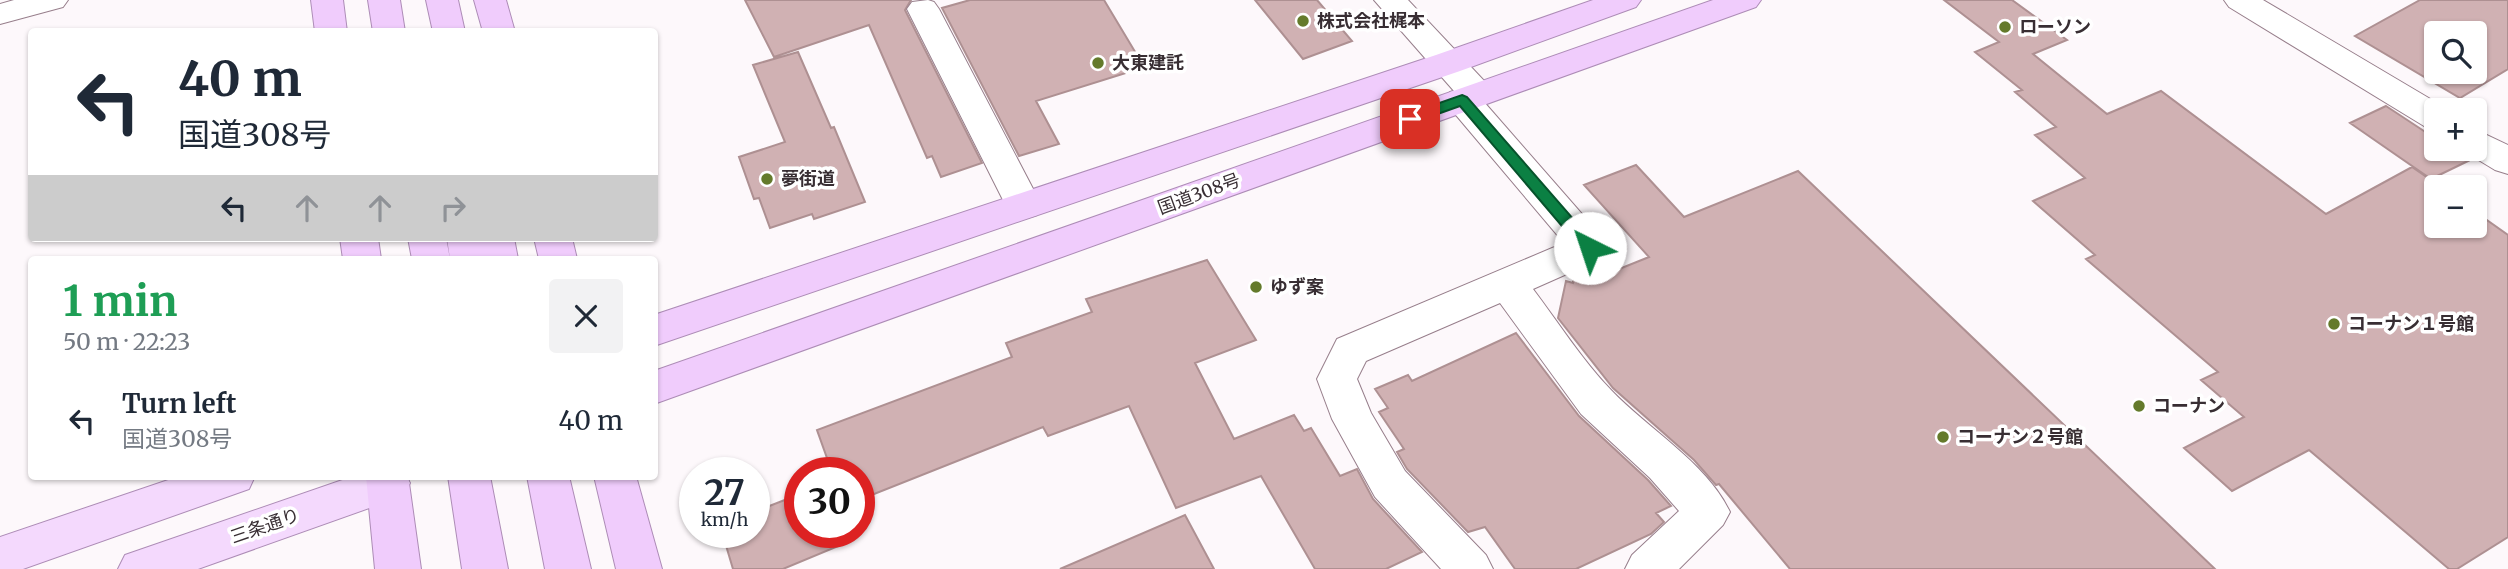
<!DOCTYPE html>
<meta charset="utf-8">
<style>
body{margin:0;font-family:Merriweather,"Noto Sans JP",serif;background:#f2f2f3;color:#1f2937;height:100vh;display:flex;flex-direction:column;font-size:26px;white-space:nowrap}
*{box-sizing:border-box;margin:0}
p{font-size:23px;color:#747a83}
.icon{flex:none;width:38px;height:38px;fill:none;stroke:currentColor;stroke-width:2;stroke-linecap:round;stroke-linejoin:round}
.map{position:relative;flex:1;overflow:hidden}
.panel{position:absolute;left:28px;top:256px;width:630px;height:224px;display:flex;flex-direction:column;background:#fff;border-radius:7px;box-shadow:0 2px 5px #0004}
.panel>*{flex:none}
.top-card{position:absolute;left:28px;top:28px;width:630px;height:214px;border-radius:7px;box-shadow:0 2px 5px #0004;background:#fff;color:#1f2937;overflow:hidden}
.tools{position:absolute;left:2424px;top:21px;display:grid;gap:14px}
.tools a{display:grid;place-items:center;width:63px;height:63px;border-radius:7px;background:#fff;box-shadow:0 2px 5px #0004;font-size:35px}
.speed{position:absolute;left:679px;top:457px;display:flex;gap:14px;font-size:35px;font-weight:700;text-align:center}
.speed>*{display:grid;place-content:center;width:91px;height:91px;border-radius:50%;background:#fff;box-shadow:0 2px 5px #0004;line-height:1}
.speed small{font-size:18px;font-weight:400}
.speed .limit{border:10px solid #d22;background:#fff;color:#111}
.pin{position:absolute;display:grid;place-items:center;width:60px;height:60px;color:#fff;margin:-30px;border-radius:14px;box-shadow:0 4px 10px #0006}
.me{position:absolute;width:77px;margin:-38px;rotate:319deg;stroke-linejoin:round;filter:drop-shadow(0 0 5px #0008)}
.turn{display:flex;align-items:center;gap:24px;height:147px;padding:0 35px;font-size:32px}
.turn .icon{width:91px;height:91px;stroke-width:2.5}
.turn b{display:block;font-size:49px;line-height:60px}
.lanes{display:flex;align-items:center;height:66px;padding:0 35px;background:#0003;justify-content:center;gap:35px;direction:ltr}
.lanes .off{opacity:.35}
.round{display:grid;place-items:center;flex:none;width:74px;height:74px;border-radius:7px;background:#f2f2f3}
.overview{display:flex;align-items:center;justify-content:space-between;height:119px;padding:0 35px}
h1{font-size:42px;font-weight:700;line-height:52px;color:#1e9e55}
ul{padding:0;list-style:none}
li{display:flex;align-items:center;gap:21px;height:91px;padding:0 35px}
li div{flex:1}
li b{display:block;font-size:26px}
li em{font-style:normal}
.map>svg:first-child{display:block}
.building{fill:#d0b1b3;stroke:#ae9092;stroke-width:2;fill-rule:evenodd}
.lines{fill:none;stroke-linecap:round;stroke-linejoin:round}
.minor-casing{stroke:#977e8b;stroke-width:2}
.tertiary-casing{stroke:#977e8b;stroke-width:2}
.primary-casing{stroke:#ad8cb6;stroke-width:2}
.trunk-casing{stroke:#ad8cb6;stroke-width:2}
.minor{fill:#fff;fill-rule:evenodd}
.tertiary{fill:#fff;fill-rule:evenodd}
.primary{fill:#f4d9fd;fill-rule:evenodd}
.trunk{fill:#f0ccfc;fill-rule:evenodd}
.route{fill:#0b8043;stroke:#07532c;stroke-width:2}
.poi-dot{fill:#647a2b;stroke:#fff;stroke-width:2.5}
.labels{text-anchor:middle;stroke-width:7;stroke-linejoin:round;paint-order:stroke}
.poi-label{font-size:18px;font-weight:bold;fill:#382e33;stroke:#fff;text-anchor:start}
.street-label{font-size:18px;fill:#382e33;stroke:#fff}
</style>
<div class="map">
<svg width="2508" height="569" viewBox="0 0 2508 569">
<rect width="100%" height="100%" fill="#fdf8fb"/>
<path class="building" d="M 745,0 L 911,0 L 905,10 L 982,163 L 941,177 L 932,156 L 927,158 L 869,25 L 774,57 Z
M 970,0 L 1104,0 L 1143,65 L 1129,68 L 1129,72 L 1036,101 L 1059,144 L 1019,156 L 942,8 Z
M 1255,0 L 1317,0 L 1352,41 L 1303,59 Z
M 1944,0 L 2012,0 L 2067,40 L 2033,54 L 2107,114 L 2161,91 L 2326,214 L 2412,167 L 2441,187 L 2436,187 L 2436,226 L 2474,226 L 2474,211 L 2508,235 L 2508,537 L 2457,569 L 2449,569 L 2309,450 L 2232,491 L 2184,448 L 2244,417 L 2201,380 L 2218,372 L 2086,259 L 2095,255 L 2033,201 L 2085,178 L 2035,135 L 2056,127 L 2015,92 L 2022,90 L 1975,52 L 1999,42 Z
M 2420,0 L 2508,0 L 2508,69 L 2460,98 L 2355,36 ZM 2436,33 L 2474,33 L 2474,72 L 2436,72 Z
M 798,52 L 831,128 L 834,127 L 865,202 L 814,219 L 812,214 L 770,228 L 759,198 L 754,199 L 739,157 L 785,142 L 753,65 Z
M 2386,106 L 2436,139 L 2436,149 L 2450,149 L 2468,161 L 2431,179 L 2350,123 Z
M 1636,165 L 1684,217 L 1798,171 L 2215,569 L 1790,569 L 1719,484 L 1716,485 L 1694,460 L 1613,388 L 1558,318 L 1566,281 L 1573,283 L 1574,277 L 1592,280 L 1649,257 L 1584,185 Z
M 1207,260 L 1256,340 L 1195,363 L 1234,439 L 1294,415 L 1304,431 L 1311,428 L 1340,476 L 1357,469 L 1373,499 L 1422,552 L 1386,569 L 1315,569 L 1261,476 L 1176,508 L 1129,406 L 1048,436 L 1043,427 L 859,500 L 859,472 L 832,472 L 817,430 L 1012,357 L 1006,343 L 1092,312 L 1086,299 Z
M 1516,333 L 1579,416 L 1648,480 L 1671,506 L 1656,513 L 1664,522 L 1651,534 L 1576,569 L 1515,569 L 1485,527 L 1468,532 L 1407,469 L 1397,452 L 1404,449 L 1379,412 L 1388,408 L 1375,389 L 1408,375 L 1412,381 Z
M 800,494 L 800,532 L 844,532 L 848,542 L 783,569 L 733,569 L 722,532 L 754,532 L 754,512 Z
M 1185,515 L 1214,569 L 1060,569 Z"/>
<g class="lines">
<defs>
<path id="minor" d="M 14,0 L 68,0 L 63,7 L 0,24 L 0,4 Z
M 928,0 L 934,2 L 939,9 L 1042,206 L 1037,215 L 1024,219 L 1011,215 L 1006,206 L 907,9 L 912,2 Z
M 1374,0 L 1408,0 L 1488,85 L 1493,93 L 1488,101 L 1484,102 L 1603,238 L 1609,248 L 1603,258 L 1533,289 C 1558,322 1582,360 1611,390 C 1648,429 1707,463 1730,512 L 1723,525 L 1679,569 L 1625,569 L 1632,555 L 1679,511 L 1650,478 L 1581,414 L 1500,303 L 1366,361 L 1357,379 L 1371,413 L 1405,471 L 1486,555 L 1493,569 L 1441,569 L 1375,497 L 1332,419 L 1317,379 L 1337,339 L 1564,243 L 1450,108 L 1445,100 L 1450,92 L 1454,91 Z"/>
<path id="tertiary" d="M 2224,0 L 2263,0 L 2449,110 L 2436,110 L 2436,130 L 2424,126 L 2229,7 Z
M 2474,129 L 2508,145 L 2508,174 L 2495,170 L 2462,150 L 2474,149 Z"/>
<path id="primary" d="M 180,476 L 255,476 L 249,489 L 23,569 L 0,569 L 0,537 Z
M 354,476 L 406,476 L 410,483 L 403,496 L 198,569 L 118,569 L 125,555 Z"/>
<path id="trunk" d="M 311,0 L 343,0 L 347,32 L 315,32 Z
M 368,0 L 400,0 L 405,32 L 373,32 Z
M 426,0 L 458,0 L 465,32 L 433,32 Z
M 474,0 L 506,0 L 515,32 L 483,32 Z
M 1593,0 L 1641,0 L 1636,7 L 1460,71 L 654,346 L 654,315 L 1436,55 Z
M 1713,0 L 1761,0 L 1756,7 L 654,404 L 654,371 Z
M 340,238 L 378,238 L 381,259 L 343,259 Z
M 408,238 L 446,238 L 450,259 L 412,259 Z
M 447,238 L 514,238 L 518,259 L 450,259 Z
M 534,238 L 572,238 L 577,259 L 539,259 Z
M 366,476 L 408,476 L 421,569 L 375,569 Z
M 448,476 L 490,476 L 508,569 L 462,569 Z
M 527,476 L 569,476 L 591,569 L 545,569 Z
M 594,476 L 636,476 L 662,569 L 616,569 Z"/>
</defs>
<use href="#minor" class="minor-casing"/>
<use href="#tertiary" class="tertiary-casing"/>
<use href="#primary" class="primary-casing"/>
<use href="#trunk" class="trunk-casing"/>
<use href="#minor" class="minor"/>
<use href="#tertiary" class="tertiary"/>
<use href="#primary" class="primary"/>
<use href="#trunk" class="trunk"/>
</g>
<path class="route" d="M 1462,95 L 1467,97 L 1595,244 L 1597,248 L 1595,252 L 1584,252 L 1460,106 L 1410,124 L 1403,119 L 1405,115 Z"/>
<g class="poi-dot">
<circle cx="1303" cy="21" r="7"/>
<circle cx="2005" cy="27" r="7"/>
<circle cx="1098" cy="63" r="7"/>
<circle cx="767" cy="179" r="7"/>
<circle cx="1256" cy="287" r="7"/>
<circle cx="2334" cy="324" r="7"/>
<circle cx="2139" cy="406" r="7"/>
<circle cx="1943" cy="437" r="7"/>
</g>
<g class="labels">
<g class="poi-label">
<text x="1317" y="27">株式会社梶本</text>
<text x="2019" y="33">ローソン</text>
<text x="1112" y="69">大東建託</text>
<text x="781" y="185">夢街道</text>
<text x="1270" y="293">ゆず案</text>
<text x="2348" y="330">コーナン１号館</text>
<text x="2153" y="412">コーナン</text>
<text x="1957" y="443">コーナン２号館</text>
</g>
<g class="street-label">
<text transform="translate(1199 194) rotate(-20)" y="6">国道308号</text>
<text transform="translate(265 526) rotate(-19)" y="6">三条通り</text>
</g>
</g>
</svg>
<div class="tools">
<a><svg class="icon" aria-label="search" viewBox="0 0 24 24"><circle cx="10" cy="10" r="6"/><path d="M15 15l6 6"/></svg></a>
<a>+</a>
<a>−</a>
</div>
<div class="speed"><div>27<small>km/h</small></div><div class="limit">30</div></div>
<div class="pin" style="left:1410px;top:119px;background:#d93025"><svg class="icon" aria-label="arrive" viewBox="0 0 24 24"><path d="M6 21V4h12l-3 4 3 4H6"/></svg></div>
<svg class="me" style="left:1590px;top:248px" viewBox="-20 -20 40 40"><circle r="19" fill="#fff"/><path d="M0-13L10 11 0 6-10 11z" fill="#0b8043"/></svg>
<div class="top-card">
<div class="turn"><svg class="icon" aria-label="left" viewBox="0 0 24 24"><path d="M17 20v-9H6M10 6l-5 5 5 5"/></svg><div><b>40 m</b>国道308号</div></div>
<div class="lanes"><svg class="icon" aria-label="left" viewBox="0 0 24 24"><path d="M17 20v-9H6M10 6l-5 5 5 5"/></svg><svg class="icon off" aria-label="ahead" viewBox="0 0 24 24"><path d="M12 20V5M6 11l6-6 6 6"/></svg><svg class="icon off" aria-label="ahead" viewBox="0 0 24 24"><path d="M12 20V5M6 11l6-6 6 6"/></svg><svg class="icon off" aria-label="right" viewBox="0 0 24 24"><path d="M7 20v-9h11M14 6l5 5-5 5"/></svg></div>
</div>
<section class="panel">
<div class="overview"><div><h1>1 min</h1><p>50 m · 22:23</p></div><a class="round"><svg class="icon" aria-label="close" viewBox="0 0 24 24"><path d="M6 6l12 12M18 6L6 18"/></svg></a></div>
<ul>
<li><svg class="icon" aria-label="left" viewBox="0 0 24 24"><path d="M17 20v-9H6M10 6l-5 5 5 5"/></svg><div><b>Turn left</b><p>国道308号</p></div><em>40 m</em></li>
</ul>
</section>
</div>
